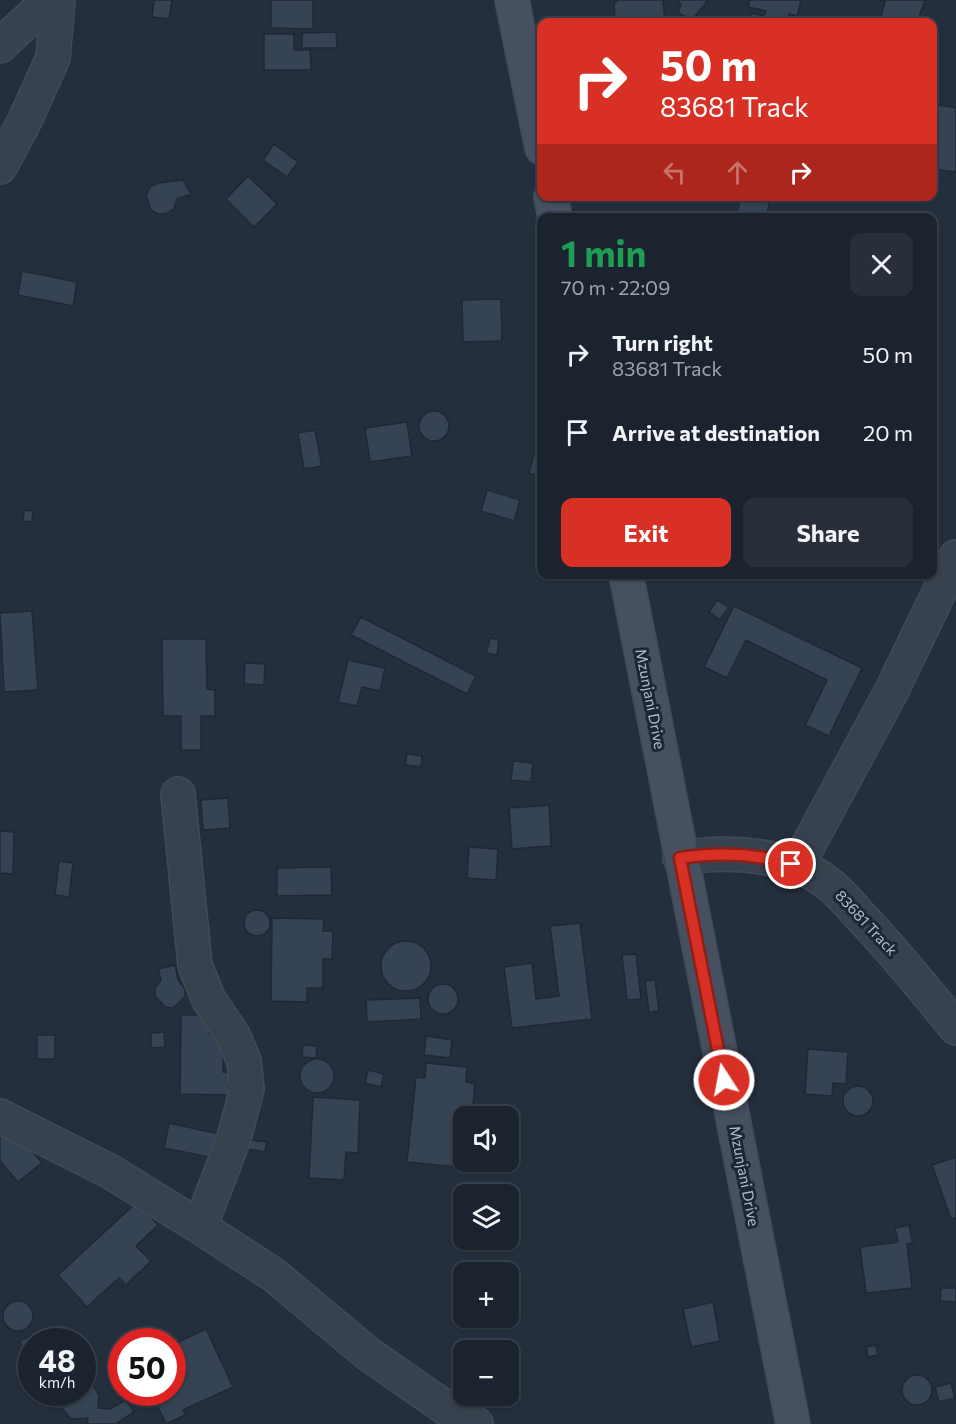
<!DOCTYPE html>
<meta charset="utf-8">
<style>
body{margin:0;font-family:Commissioner,sans-serif;background:#282f3a;color:#f1f3f6;height:100vh;display:flex;flex-direction:column;font-size:22px;white-space:nowrap}
*{box-sizing:border-box;margin:0}
p{font-size:20px;color:#a0a4aa}
.icon{flex:none;width:33px;height:33px;fill:none;stroke:currentColor;stroke-width:2;stroke-linecap:round;stroke-linejoin:round}
.map{position:relative;flex:1;overflow:hidden}
.panel{position:absolute;left:537px;top:213px;width:400px;height:366px;display:flex;flex-direction:column;background:#1b232e;border-radius:12px;box-shadow:0 2px 4px #0004,0 0 0 2px #39404a}
.panel>*{flex:none}
.hud{position:absolute;left:537px;top:18px;width:400px;height:183px;border-radius:12px;box-shadow:0 2px 4px #0004,0 0 0 2px #39404a;background:#d93025;color:#fff;overflow:hidden}
.buttons{position:absolute;left:453px;top:1106px;display:grid;gap:12px}
.buttons a{display:grid;place-items:center;width:66px;height:66px;border-radius:12px;background:#1b232e;box-shadow:0 2px 4px #0004,0 0 0 2px #39404a;font-size:30px}
.speed{position:absolute;left:18px;top:1328px;display:flex;gap:12px;font-size:30px;font-weight:700;text-align:center}
.speed>*{display:grid;place-content:center;width:78px;height:78px;border-radius:50%;background:#1b232e;box-shadow:0 2px 4px #0004,0 0 0 2px #39404a;line-height:1}
.speed small{font-size:15px;font-weight:400}
.speed .limit{border:9px solid #d22;background:#fff;color:#111}
.pin{position:absolute;display:grid;place-items:center;width:51px;height:51px;color:#fff;margin:-26px;border:3px solid #fff;border-radius:50%;box-shadow:0 2px 6px #0007}
.me{position:absolute;width:66px;margin:-33px;rotate:349deg;stroke-linejoin:round;filter:drop-shadow(0 0 4px #0008)}
.turn{display:flex;align-items:center;gap:21px;height:126px;padding:0 24px;font-size:27px}
.turn .icon{width:78px;height:78px;stroke-width:2.5}
.turn b{display:block;font-size:42px;line-height:51px}
.lanes{display:flex;align-items:center;height:57px;padding:0 24px;background:#0003;justify-content:center;gap:30px;direction:ltr}
.lanes .off{opacity:.35}
.round{display:grid;place-items:center;flex:none;width:63px;height:63px;border-radius:12px;background:#282f3a}
.overview{display:flex;align-items:center;justify-content:space-between;height:102px;padding:0 24px}
h1{font-size:36px;font-weight:700;line-height:45px;color:#1e9e55}
.cta{display:flex;gap:12px;margin-top:auto;padding:12px 24px}
.cta a{flex:1;height:69px;border-radius:12px;background:#d93025;color:#fff;font-size:24px;font-weight:700;line-height:69px;text-align:center}
.cta a+a{background:#282f3a;color:#f1f3f6}
ul{padding:0;list-style:none}
li{display:flex;align-items:center;gap:18px;height:78px;padding:0 24px}
li div{flex:1}
li b{display:block;font-size:22px}
li em{font-style:normal}
.map>svg:first-child{display:block}
.building{fill:#364354;stroke:#1f2835;stroke-width:1.5}
.lines{fill:none;stroke-linecap:round;stroke-linejoin:round}
.minor-casing{stroke:#414a57;stroke-width:36}
.secondary-casing{stroke:#414a57;stroke-width:36}
.minor{stroke:#38414e;stroke-width:33}
.secondary{stroke:#465061;stroke-width:33}
.route-casing{stroke:#8d1f18;stroke-width:15}
.route{stroke:#d93025;stroke-width:10}
.labels{text-anchor:middle;stroke-width:6;stroke-linejoin:round;paint-order:stroke}
.street-label{font-size:15px;fill:#b4bcc9;stroke:#1d2633}
</style>
<div class="map">
<svg width="956" height="1424" viewBox="0 0 956 1424">
<rect width="100%" height="100%" fill="#242f3e"/>
<path class="building" d="M 154,0 L 172,0 L 169,19 L 152,17 Z
M 271,0 L 313,0 L 313,29 L 271,28 Z
M 619,0 L 663,0 L 665,22 L 615,22 L 614,3 Z
M 678,0 L 708,0 L 692,20 L 678,13 L 681,5 Z
M 750,0 L 801,0 L 797,16 L 789,14 L 786,22 L 749,22 L 752,13 L 764,16 L 766,11 L 748,7 Z
M 880,0 L 925,0 L 917,22 L 889,22 L 880,19 L 885,2 Z
M 336,32 L 337,48 L 302,48 L 302,33 Z
M 264,34 L 294,34 L 294,50 L 310,50 L 311,70 L 264,70 Z
M 938,105 L 956,108 L 956,172 L 933,169 Z
M 274,144 L 298,162 L 287,177 L 263,160 Z
M 248,176 L 277,204 L 254,227 L 226,199 Z
M 183,180 L 191,194 L 177,199 L 174,209 L 166,214 L 158,214 L 151,210 L 146,195 L 150,187 L 158,183 Z
M 743,196 L 766,198 L 769,205 L 766,218 L 741,218 L 738,212 L 739,203 Z
M 22,271 L 77,282 L 73,306 L 18,295 Z
M 501,299 L 502,341 L 463,342 L 462,300 Z
M419 426a15 15 0 1 1 30 0a15 15 0 1 1-30 0Z
M 407,422 L 412,456 L 370,462 L 365,428 Z
M 315,430 L 322,466 L 304,469 L 298,433 Z
M 538,440 L 542,441 L 542,477 L 529,473 Z
M 487,490 L 520,500 L 514,521 L 481,511 Z
M 24,510 L 33,511 L 32,522 L 23,521 Z
M 717,600 L 729,607 L 720,620 L 709,612 Z
M 734,606 L 862,668 L 829,736 L 805,725 L 827,680 L 746,640 L 727,678 L 704,667 Z
M 32,611 L 38,690 L 4,692 L 0,613 Z
M 361,617 L 476,676 L 467,694 L 351,635 Z
M 490,638 L 499,640 L 497,655 L 486,653 Z
M 162,639 L 206,639 L 207,689 L 215,690 L 215,716 L 201,716 L 201,750 L 181,750 L 181,716 L 163,716 Z
M 348,660 L 385,668 L 380,691 L 362,687 L 357,706 L 338,702 Z
M 245,663 L 265,664 L 264,685 L 244,684 Z
M 407,754 L 422,756 L 421,767 L 405,765 Z
M 513,761 L 533,763 L 531,782 L 511,780 Z
M 228,798 L 230,828 L 203,830 L 201,800 Z
M 549,805 L 551,846 L 512,849 L 509,808 Z
M 0,831 L 14,832 L 13,874 L 0,873 Z
M 469,847 L 498,849 L 496,880 L 467,878 Z
M 59,861 L 73,863 L 69,897 L 55,895 Z
M 331,867 L 332,895 L 277,896 L 277,868 Z
M244 923a13 13 0 1 1 26 0a13 13 0 1 1-26 0Z
M 272,918 L 324,919 L 323,931 L 333,931 L 332,959 L 323,959 L 323,988 L 307,988 L 307,1002 L 271,1001 Z
M 580,923 L 592,1019 L 512,1028 L 504,967 L 532,963 L 536,999 L 559,996 L 550,926 Z
M381 966a25 25 0 1 1 50 0a25 25 0 1 1-50 0Z
M 636,954 L 641,999 L 627,1000 L 622,955 Z
M 175,965 L 178,980 L 185,989 L 185,997 L 173,1008 L 165,1007 L 155,996 L 155,988 L 161,980 L 158,969 Z
M 655,980 L 659,1011 L 649,1012 L 645,981 Z
M428 999a15 15 0 1 1 30 0a15 15 0 1 1-30 0Z
M 420,998 L 421,1019 L 367,1022 L 366,1000 Z
M 181,1015 L 210,1015 L 210,1034 L 224,1034 L 223,1072 L 229,1072 L 229,1095 L 180,1094 Z
M 164,1032 L 165,1047 L 151,1048 L 151,1033 Z
M 37,1035 L 55,1035 L 55,1059 L 37,1059 Z
M 426,1036 L 452,1040 L 450,1058 L 424,1055 Z
M 303,1045 L 317,1046 L 316,1058 L 302,1057 Z
M 808,1049 L 848,1052 L 846,1084 L 833,1083 L 832,1096 L 805,1094 Z
M300 1076a17 17 0 1 1 34 0a17 17 0 1 1-34 0Z
M 426,1063 L 467,1067 L 466,1082 L 475,1084 L 472,1116 L 464,1116 L 464,1161 L 467,1161 L 466,1168 L 407,1162 L 416,1077 L 425,1078 Z
M 368,1070 L 384,1074 L 381,1087 L 365,1083 Z
M843 1101a15 15 0 1 1 30 0a15 15 0 1 1-30 0Z
M 313,1097 L 360,1100 L 358,1153 L 346,1152 L 344,1180 L 309,1178 Z
M 8,1121 L 42,1163 L 18,1182 L 0,1161 L 0,1127 Z
M 169,1123 L 219,1134 L 214,1158 L 164,1148 Z
M 249,1140 L 267,1142 L 265,1152 L 248,1149 Z
M 956,1157 L 956,1218 L 951,1219 L 932,1165 Z
M 137,1202 L 158,1225 L 136,1246 L 151,1261 L 126,1285 L 119,1278 L 87,1307 L 58,1275 Z
M 909,1225 L 913,1243 L 907,1244 L 912,1288 L 866,1293 L 860,1247 L 898,1242 L 895,1228 Z
M 941,1288 L 956,1288 L 956,1302 L 940,1301 Z
M3 1316a15 15 0 1 1 30 0a15 15 0 1 1-30 0Z
M 713,1302 L 720,1341 L 691,1347 L 683,1309 Z
M 206,1329 L 233,1387 L 183,1410 L 185,1415 L 166,1424 L 151,1392 L 172,1392 L 172,1345 Z
M 30,1336 L 32,1341 L 30,1365 L 20,1341 Z
M 876,1345 L 878,1355 L 868,1357 L 866,1347 Z
M902 1390a15 15 0 1 1 30 0a15 15 0 1 1-30 0Z
M 82,1381 L 94,1387 L 99,1395 L 98,1408 L 110,1409 L 126,1400 L 134,1412 L 118,1422 L 119,1424 L 87,1424 L 88,1418 L 71,1419 L 60,1406 L 59,1397 L 61,1392 L 82,1392 Z
M 951,1383 L 955,1398 L 939,1402 L 935,1387 Z"/>
<g class="lines">
<defs>
<path id="minor" d="M 0,46 L 49,0
M 0,167 L 25,120 L 53,58 L 58,0
M 178,794 L 195,965 L 209,1000 L 233,1035 L 244,1061 L 247,1089 L 234,1138 L 200,1227
M 680,858 C 726,851 772,852 814,874 C 833,884 847,901 861,917 C 895,952 925,990 956,1028
M 797,866 L 891,692 L 956,557
M 0,1116 L 111,1172 L 200,1227 L 274,1275 L 367,1353 L 453,1413 L 476,1424"/>
<path id="secondary" d="M 512,0 L 542,148
M 551,196 L 555,218
M 626,574 L 793,1424"/>
</defs>
<use href="#minor" class="minor-casing"/>
<use href="#secondary" class="secondary-casing"/>
<use href="#minor" class="minor"/>
<use href="#secondary" class="secondary"/>
</g>
<g class="lines">
<defs>
<path id="route" d="M 724,1080 L 680,858 C 718,852 753,853 791,864"/>
</defs>
<use href="#route" class="route-casing"/>
<use href="#route" class="route"/>
</g>
<g class="labels">
<g class="street-label">
<text transform="translate(650 699) rotate(79)" y="5">Mzunjani Drive</text>
<text transform="translate(866 923) rotate(47)" y="5">83681 Track</text>
<text transform="translate(744 1176) rotate(79)" y="5">Mzunjani Drive</text>
</g>
</g>
</svg>
<div class="buttons">
<a><svg class="icon" aria-label="sound" viewBox="0 0 24 24"><path d="M4 9h4l5-4v14l-5-4H4zM17 9q2 3 0 6"/></svg></a>
<a><svg class="icon" aria-label="layers" viewBox="0 0 24 24"><path d="M12 4l9 5-9 5-9-5zM3 14l9 5 9-5"/></svg></a>
<a>+</a>
<a>−</a>
</div>
<div class="speed"><div>48<small>km/h</small></div><div class="limit">50</div></div>
<div class="pin" style="left:791px;top:864px;background:#d93025"><svg class="icon" aria-label="arrive" viewBox="0 0 24 24"><path d="M6 21V4h12l-3 4 3 4H6"/></svg></div>
<svg class="me" style="left:724px;top:1080px" viewBox="-20 -20 40 40"><circle r="17" fill="#d93025" stroke="#fff" stroke-width="3"/><path d="M0-11L8 9 0 5-8 9z" fill="#fff"/></svg>
<div class="hud">
<div class="turn"><svg class="icon" aria-label="right" viewBox="0 0 24 24"><path d="M7 20v-9h11M14 6l5 5-5 5"/></svg><div><b>50 m</b>83681 Track</div></div>
<div class="lanes"><svg class="icon off" aria-label="left" viewBox="0 0 24 24"><path d="M17 20v-9H6M10 6l-5 5 5 5"/></svg><svg class="icon off" aria-label="ahead" viewBox="0 0 24 24"><path d="M12 20V5M6 11l6-6 6 6"/></svg><svg class="icon" aria-label="right" viewBox="0 0 24 24"><path d="M7 20v-9h11M14 6l5 5-5 5"/></svg></div>
</div>
<section class="panel">
<div class="overview"><div><h1>1 min</h1><p>70 m · 22:09</p></div><a class="round"><svg class="icon" aria-label="close" viewBox="0 0 24 24"><path d="M6 6l12 12M18 6L6 18"/></svg></a></div>
<ul>
<li><svg class="icon" aria-label="right" viewBox="0 0 24 24"><path d="M7 20v-9h11M14 6l5 5-5 5"/></svg><div><b>Turn right</b><p>83681 Track</p></div><em>50 m</em></li>
<li><svg class="icon" aria-label="arrive" viewBox="0 0 24 24"><path d="M6 21V4h12l-3 4 3 4H6"/></svg><div><b>Arrive at destination</b></div><em>20 m</em></li>
</ul>
<div class="cta"><a>Exit</a><a>Share</a></div>
</section>
</div>
